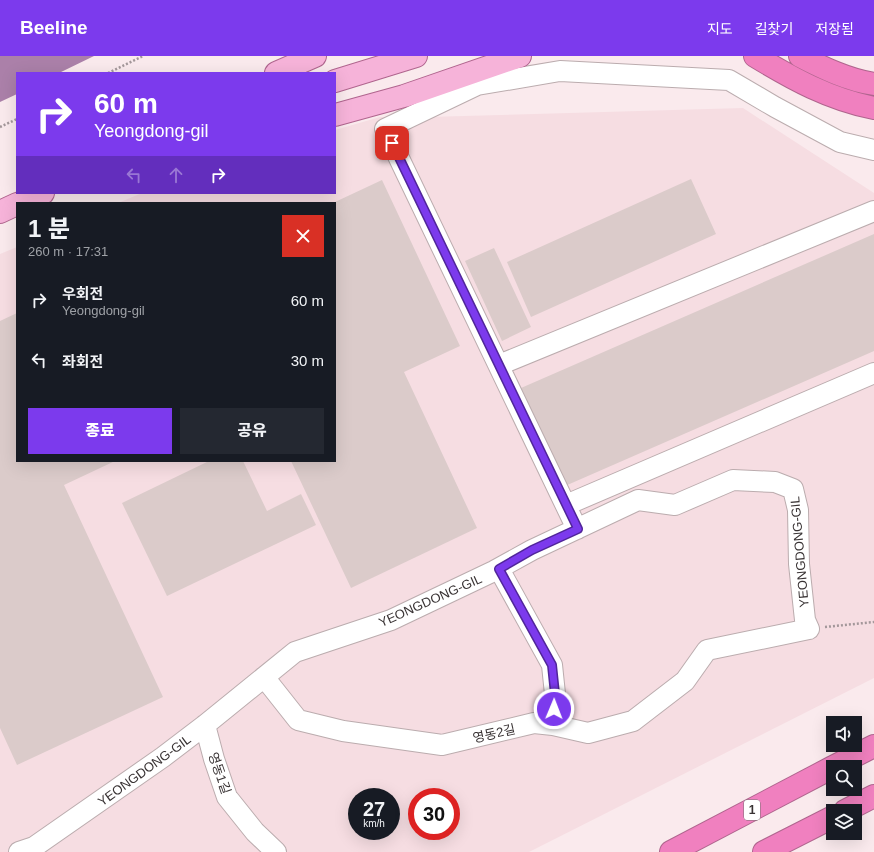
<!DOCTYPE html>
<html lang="ko">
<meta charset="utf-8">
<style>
body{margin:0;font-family:Arial,"Noto Sans KR",sans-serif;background:#242831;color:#f1f3f6;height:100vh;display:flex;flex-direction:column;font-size:15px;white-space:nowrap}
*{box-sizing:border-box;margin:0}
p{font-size:13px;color:#9ea1a6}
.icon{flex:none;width:22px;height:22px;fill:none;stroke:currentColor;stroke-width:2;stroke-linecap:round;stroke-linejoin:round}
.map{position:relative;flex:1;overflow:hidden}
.panel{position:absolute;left:16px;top:146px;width:320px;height:260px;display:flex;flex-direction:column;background:#171b24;border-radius:0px;box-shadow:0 4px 16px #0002}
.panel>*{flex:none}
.hud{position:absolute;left:16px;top:16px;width:320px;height:122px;border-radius:0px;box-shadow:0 4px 16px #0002;background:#7c3aed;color:#fff;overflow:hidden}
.fabs{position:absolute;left:826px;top:660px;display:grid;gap:8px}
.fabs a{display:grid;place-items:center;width:36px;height:36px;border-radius:0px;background:#171b24;box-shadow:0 4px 16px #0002;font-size:20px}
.speed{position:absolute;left:348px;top:732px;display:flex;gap:8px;font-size:20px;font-weight:700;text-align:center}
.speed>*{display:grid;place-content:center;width:52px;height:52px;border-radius:50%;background:#171b24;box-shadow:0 4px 16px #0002;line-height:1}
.speed small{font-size:10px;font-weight:400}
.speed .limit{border:6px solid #d22;background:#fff;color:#111}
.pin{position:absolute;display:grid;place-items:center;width:34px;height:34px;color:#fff;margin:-17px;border-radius:8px;box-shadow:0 2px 6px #0006}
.me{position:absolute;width:44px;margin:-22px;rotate:1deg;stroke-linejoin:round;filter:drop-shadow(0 0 3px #0008)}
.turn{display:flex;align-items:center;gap:14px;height:84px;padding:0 12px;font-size:18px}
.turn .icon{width:52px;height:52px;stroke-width:2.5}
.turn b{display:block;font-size:28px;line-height:34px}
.lanes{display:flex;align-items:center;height:38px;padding:0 12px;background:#0003;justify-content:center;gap:20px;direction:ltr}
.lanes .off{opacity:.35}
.round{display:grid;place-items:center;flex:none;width:42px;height:42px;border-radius:0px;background:#242831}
.summary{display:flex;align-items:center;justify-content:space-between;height:68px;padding:0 12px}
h1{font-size:24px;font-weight:800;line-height:30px}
.cta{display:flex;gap:8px;margin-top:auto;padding:8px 12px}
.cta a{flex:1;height:46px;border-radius:0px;background:#7c3aed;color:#fff;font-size:16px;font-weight:800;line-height:46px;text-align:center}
.cta a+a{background:#242831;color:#f1f3f6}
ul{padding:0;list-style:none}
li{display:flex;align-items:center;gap:12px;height:60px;padding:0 12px}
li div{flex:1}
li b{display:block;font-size:15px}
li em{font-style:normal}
header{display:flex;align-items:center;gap:24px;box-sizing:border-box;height:56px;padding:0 20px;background:#7c3aed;color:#fff}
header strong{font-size:19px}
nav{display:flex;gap:22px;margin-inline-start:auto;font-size:14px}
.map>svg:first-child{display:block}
.built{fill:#f6dde2;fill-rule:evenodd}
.water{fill:#ab80a9}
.building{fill:#dbcbca}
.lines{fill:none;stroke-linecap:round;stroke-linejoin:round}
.minor-casing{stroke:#bbacae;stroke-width:22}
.major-casing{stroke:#b0658e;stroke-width:24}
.highway-casing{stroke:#b0658e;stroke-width:24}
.path{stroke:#a3979a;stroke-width:2.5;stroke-dasharray:2 2;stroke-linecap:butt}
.minor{stroke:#fff;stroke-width:20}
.major{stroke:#f6b3d9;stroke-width:22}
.highway{stroke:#f080bf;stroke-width:22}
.route-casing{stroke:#51269a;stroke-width:10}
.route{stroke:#7c3aed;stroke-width:7}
.labels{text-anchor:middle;stroke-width:4;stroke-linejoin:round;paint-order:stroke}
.shield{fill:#fff;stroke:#747071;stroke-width:1}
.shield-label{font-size:12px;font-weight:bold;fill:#393334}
.street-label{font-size:13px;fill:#393334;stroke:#fff}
</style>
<header>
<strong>Beeline</strong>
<nav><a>지도</a><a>길찾기</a><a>저장됨</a></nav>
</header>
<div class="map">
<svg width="874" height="796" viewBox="0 0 874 796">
<rect width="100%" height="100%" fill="#faeaed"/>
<path class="built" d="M 743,52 L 874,137 L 874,622 L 529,796 L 0,796 L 0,198 L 17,191 L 17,405 L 335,405 L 335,147 L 118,147 L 142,137 L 335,137 L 335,74 L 380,61 L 427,61 ZM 357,741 L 391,741 L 391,775 L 357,775 ZM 417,741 L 451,741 L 451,775 L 417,775 Z"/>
<path class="water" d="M 0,0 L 94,0 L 59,17 L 17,17 L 17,38 L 0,46 Z"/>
<path class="building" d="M 691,123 L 716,178 L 531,261 L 507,206 Z
M 382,124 L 460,290 L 404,316 L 477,472 L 351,532 L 291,405 L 335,405 L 335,146 Z
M 874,178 L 874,295 L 565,430 L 521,332 Z
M 494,192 L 531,271 L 502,285 L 465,205 Z
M 17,257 L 17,405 L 115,405 L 64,429 L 163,641 L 17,709 L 0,672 L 0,265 Z
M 209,405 L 243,405 L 267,455 L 301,438 L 316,469 L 167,540 L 122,447 Z"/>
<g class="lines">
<defs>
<path id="minor" d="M 499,309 L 874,155
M 566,449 L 874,317
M 577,473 L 385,73 L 477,29 L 560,15 L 729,24 L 775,51 L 840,86 L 874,94
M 499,513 L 552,609 L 555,638 L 553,669
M 205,669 L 214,703 L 227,741 L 255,776 L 276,796
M 19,796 L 34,791 L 163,701 L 205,669 L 295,596 L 391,564 L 494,515 L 532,494 L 638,444 L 675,449 L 733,424 L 775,426 L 793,433 L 798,454 L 799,508 L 805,564 L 809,573 L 707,594 L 685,625 L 633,665 L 588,677 L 553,669 L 534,667 L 442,689 L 343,675 L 298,664 L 264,621"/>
<path id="major" d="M 276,17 L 315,0
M 335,25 L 416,0
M 335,59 L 404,40 L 520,0
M 20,147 L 43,137
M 0,156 L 17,148"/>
<path id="highway" d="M 755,0 C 793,23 829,43 874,52
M 800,0 C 823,12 848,24 874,28
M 833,711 L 874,690
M 845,755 L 874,740
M 671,796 L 833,711
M 764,796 L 833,761"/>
</defs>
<use href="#minor" class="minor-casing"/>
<use href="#major" class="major-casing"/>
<use href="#highway" class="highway-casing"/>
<path class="path" d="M 108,17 L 143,0
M 0,71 L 17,63
M 825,571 L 874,566"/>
<use href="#minor" class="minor"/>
<use href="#major" class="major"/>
<use href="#highway" class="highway"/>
</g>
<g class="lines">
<defs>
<path id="route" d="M 392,87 L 578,473 L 532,494 L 499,513 L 552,609 L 555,638 L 554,653"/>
</defs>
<use href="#route" class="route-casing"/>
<use href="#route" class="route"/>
</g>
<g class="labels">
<rect class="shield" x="744" y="744" width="16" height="20" rx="3"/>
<g class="shield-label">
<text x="752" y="758">1</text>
</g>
<g class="street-label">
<text transform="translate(799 496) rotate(-95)" y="5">YEONGDONG-GIL</text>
<text transform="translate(430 544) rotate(-24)" y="5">YEONGDONG-GIL</text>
<text transform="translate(494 677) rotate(-13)" y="5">영동2길</text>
<text transform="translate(144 714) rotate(-36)" y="5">YEONGDONG-GIL</text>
<text transform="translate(220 717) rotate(71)" y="5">영동1길</text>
</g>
</g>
</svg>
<div class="fabs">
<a><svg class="icon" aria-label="sound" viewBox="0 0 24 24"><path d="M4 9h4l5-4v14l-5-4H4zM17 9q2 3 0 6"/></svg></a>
<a><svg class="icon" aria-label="search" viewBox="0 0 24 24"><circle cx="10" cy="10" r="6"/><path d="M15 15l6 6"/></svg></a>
<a><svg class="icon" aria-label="layers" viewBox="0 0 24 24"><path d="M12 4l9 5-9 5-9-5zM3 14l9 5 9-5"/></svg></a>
</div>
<div class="speed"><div>27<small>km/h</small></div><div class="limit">30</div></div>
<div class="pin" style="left:392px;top:87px;background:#d93025"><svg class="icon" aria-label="arrive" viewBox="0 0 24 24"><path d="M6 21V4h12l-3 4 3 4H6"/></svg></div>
<svg class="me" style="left:554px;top:653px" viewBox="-20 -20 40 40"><circle r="17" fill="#7c3aed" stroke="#fff" stroke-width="3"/><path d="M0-11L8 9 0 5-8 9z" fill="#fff"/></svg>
<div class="hud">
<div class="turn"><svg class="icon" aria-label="right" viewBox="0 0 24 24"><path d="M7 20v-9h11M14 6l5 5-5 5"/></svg><div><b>60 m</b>Yeongdong-gil</div></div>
<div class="lanes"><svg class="icon off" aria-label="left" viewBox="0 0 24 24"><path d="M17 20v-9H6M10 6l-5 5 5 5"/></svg><svg class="icon off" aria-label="ahead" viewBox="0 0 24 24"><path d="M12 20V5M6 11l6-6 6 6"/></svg><svg class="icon" aria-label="right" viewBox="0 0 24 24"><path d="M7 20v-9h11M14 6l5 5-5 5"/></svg></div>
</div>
<section class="panel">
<div class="summary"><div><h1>1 분</h1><p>260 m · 17:31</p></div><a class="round" style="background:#d93025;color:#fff"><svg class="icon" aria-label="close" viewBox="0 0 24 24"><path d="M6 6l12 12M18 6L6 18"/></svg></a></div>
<ul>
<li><svg class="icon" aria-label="right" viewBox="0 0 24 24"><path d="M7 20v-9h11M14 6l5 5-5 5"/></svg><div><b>우회전</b><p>Yeongdong-gil</p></div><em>60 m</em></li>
<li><svg class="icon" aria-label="left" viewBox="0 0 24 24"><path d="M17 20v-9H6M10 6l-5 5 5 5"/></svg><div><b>좌회전</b></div><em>30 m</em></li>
</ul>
<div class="cta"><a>종료</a><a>공유</a></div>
</section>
</div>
